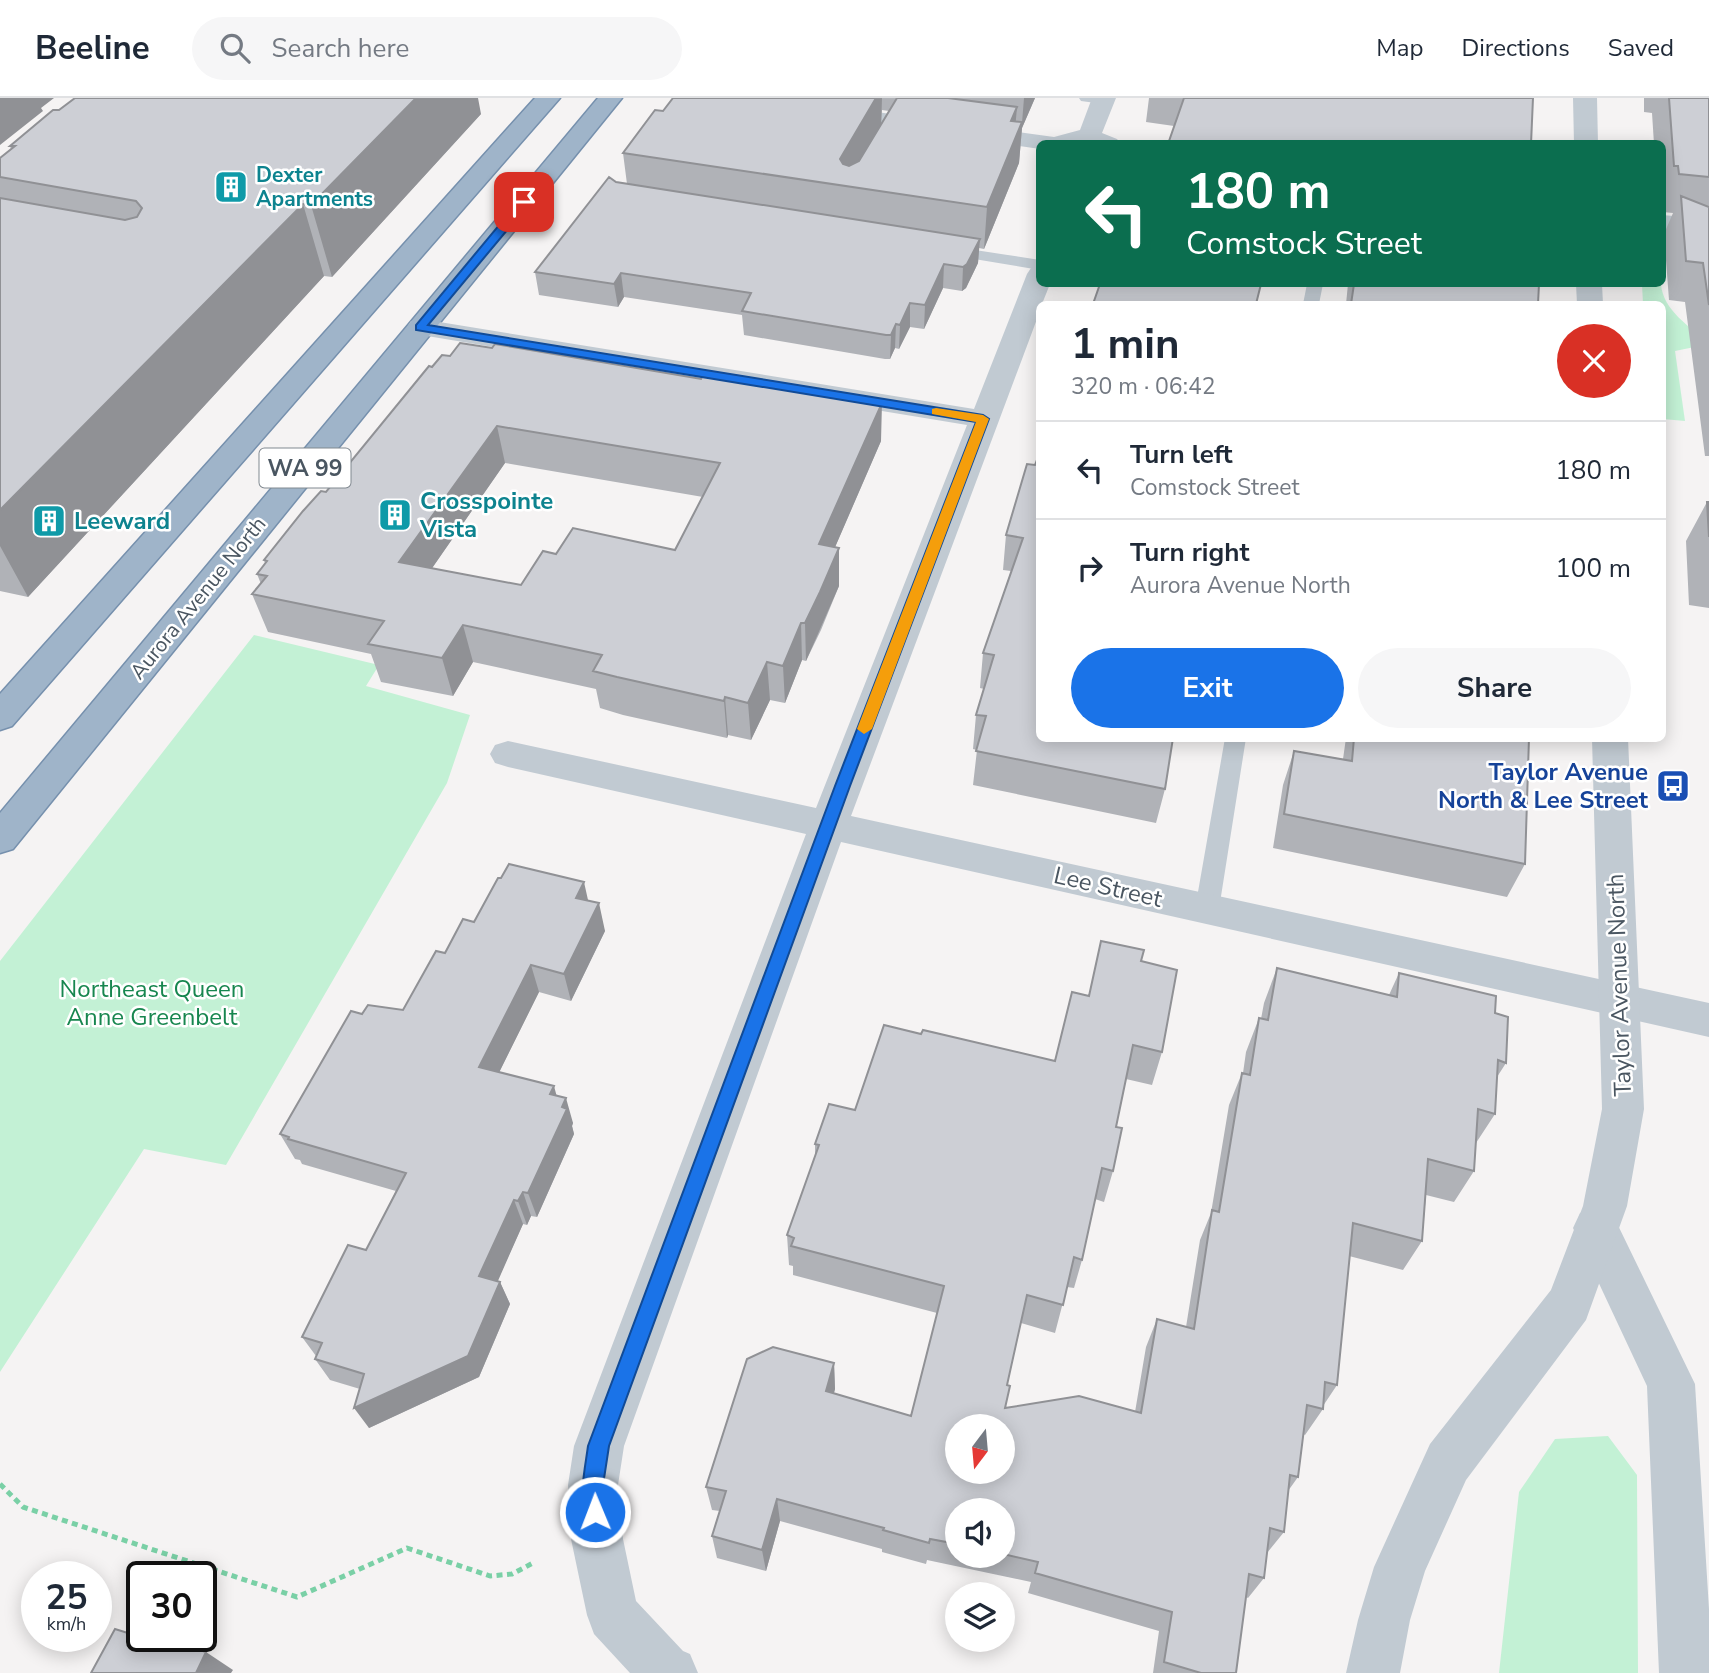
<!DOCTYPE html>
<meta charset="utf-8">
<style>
body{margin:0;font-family:"Nunito Sans",sans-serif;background:#f6f6f7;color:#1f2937;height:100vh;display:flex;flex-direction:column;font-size:26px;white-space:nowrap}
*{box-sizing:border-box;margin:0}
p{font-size:23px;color:#747a83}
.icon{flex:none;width:38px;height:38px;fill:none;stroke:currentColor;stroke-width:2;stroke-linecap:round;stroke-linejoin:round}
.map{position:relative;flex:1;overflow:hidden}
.details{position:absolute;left:1036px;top:203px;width:630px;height:441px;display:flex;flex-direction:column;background:#fff;border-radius:10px;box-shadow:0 4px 18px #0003}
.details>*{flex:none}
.hud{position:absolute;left:1036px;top:42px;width:630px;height:147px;border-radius:10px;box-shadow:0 4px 18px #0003;background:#0b6e4f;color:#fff;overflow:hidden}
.needle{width:46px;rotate:196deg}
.tools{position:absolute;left:945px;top:1316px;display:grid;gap:14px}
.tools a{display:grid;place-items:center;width:70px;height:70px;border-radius:50%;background:#fff;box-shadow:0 4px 18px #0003;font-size:35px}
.speed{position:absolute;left:21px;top:1463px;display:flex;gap:14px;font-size:35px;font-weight:700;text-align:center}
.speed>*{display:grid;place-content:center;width:91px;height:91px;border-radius:50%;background:#fff;box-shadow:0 4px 18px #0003;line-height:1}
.speed small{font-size:18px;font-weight:400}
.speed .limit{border:4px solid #111;border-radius:10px;background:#fff;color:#111}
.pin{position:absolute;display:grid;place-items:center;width:60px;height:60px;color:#fff;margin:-30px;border-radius:14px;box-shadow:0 4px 10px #0006}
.me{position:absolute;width:77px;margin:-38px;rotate:359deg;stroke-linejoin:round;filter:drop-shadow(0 0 5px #0008)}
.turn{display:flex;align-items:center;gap:24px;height:147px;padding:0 35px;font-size:32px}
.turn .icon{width:91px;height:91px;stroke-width:2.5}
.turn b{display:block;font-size:49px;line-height:60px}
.round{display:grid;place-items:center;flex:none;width:74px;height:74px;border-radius:37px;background:#f6f6f7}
.head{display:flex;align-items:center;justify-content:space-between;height:119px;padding:0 35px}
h1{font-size:42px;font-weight:700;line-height:52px}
.primary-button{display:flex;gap:14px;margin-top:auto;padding:14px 35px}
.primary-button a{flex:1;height:80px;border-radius:42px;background:#1a73e8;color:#fff;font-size:28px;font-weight:700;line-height:80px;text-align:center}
.primary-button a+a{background:#f6f6f7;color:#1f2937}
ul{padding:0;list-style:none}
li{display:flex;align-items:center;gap:21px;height:98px;padding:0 35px;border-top:2px solid #e0e1e3}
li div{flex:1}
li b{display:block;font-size:26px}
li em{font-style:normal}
header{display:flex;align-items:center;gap:42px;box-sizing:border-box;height:98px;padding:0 35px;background:#fff;border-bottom:2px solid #e0e1e3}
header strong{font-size:33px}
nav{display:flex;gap:38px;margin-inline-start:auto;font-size:24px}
.search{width:490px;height:63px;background:#f6f6f7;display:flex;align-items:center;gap:18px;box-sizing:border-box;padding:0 24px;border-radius:38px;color:#747a83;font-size:26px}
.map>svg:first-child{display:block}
.green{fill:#c3f1d5}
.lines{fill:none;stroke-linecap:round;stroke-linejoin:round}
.trunk-casing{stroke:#7690ad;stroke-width:3}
.path{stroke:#7ad0a6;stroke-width:5;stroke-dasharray:6 4.5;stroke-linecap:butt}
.service{fill:#c1cad2;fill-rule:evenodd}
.minor{fill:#c1cad2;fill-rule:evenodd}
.tertiary{fill:#c1cad2;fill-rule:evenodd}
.trunk{fill:#9fb4c9;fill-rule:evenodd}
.wall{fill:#b0b2b7;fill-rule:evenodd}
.shaded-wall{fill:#909195}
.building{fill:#cdcfd5;stroke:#909195;stroke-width:2;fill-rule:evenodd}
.route{fill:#1a73e8;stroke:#114b97;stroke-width:2}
.slow{fill:#f59e0b}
.labels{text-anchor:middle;stroke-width:5;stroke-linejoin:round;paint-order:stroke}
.far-culture-label{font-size:21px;font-weight:bold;fill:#0d838f;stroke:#fff;text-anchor:start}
.far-street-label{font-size:21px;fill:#4a5661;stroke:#fff}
.shield{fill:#fff;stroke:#808990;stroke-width:2}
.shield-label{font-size:23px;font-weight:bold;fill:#4a5661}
.culture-label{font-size:24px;font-weight:bold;fill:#0d838f;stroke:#fff;text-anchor:start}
.transit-label{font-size:24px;font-weight:bold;fill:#164399;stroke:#fff;text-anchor:end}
.street-label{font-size:24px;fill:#4a5661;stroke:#fff}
.park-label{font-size:24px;fill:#17864f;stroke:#fff}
</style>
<header>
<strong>Beeline</strong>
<div class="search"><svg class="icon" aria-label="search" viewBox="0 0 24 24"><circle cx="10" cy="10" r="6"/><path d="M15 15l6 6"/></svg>Search here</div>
<nav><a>Map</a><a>Directions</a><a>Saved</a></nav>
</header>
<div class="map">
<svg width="1709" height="1575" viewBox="0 0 1709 1575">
<rect width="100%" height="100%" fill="#f5f3f3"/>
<path class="green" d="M 1642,186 L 1661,186 C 1663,213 1690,228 1709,246 L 1675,253 L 1685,323 L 1663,321 L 1662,206 L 1643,206 Z
M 254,537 L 379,567 L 366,588 L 470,617 L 447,685 L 226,1067 L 144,1051 L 0,1274 L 0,863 Z
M 1608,1338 L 1637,1377 L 1638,1575 L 1499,1575 L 1519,1394 L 1555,1341 Z"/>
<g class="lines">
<defs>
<path id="trunk" d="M 535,0 L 560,0 L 12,628 L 0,632 L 0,596 Z
M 598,0 L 622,0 L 13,751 L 0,755 L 0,715 Z"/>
</defs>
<use href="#trunk" class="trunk-casing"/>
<path class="path" d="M 0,1386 L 23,1409 L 297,1499 L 407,1450 L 490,1478 L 512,1476 L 533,1465"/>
<path class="service" d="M 1079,0 L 1108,0 L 1110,2 L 1103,6 L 1081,3 Z
M 949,148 L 1040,162 L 1040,172 L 944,156 L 941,153 Z
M 1307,186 L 1323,186 L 1319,206 L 1303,206 Z
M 1225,640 L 1246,640 L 1219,811 L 1215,817 L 1207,820 L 1199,817 L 1195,811 Z"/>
<path class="minor" d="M 717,0 L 778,0 L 1054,39 L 1080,32 L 1092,0 L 1116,0 L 1102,35 L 1117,41 L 1121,46 L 1040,46 L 1040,51 L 729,7 L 721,5 Z
M 1662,117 L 1709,121 L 1709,137 L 1662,133 Z
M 1040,168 L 1040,186 L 1050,186 L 1042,206 L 1040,206 L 1040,213 L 851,718 L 1709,905 L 1709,939 L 841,744 L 624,1348 L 618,1387 L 623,1441 L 636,1503 L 683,1553 L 690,1556 L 698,1575 L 630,1575 L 594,1536 L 587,1517 L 571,1441 L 568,1387 L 574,1348 L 806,736 L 508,669 L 495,665 L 490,656 L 495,647 L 508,643 L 816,710 L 967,327 L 421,237 L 411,235 L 407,229 L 411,223 L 421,221 L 974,311 L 1027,176 L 1031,170 Z
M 1596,1109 L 1612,1115 L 1695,1286 L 1709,1511 L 1709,1575 L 1659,1575 L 1647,1288 L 1573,1130 L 1580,1115 Z"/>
<path class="tertiary" d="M 1573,0 L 1597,0 L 1598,46 L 1574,46 Z
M 1576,186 L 1602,186 L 1603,206 L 1577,206 Z
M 1592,640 L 1628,640 L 1644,1011 L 1627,1108 L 1586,1222 L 1466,1382 L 1425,1473 L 1410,1522 L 1400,1575 L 1346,1575 L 1358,1522 L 1374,1469 L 1430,1346 L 1551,1192 L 1583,1108 L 1602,1011 Z"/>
<use href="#trunk" class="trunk"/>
</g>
<path class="wall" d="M 673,0 L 1035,0 L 1022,30 L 1019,65 L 984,151 L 979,150 L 978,165 L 966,190 L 962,193 L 943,190 L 924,231 L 910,229 L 899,251 L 895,250 L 890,261 L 885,261 L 744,237 L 742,217 L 624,199 L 618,209 L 539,197 L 535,174 L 627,86 L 623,55 L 663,13 ZM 882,12 L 889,13 L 881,26 Z
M 1149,0 L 1533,0 L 1174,28 L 1146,24 Z
M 1644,0 L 1709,0 L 1709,358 L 1705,358 L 1685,204 L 1669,202 L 1664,136 L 1673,115 L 1663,114 L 1662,46 L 1654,46 L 1652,15 L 1644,14 Z
M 481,16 L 332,179 L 324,178 L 28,499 L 0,493 L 0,60 L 11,51 L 10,48 Z
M 1348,186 L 1539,186 L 1538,206 L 1346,206 Z
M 429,268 L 881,343 L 835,449 L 839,450 L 839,488 L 821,532 L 806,563 L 802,562 L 785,605 L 770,602 L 751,642 L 728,637 L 727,640 L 623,617 L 600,610 L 596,591 L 473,564 L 453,598 L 381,584 L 371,556 L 268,534 L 252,496 L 261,486 L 257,476 L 265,465 L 264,462 L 326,394 ZM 505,365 L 703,399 L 675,452 L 556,456 L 521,487 L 432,470 Z
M 1035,367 L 1165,691 L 1156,725 L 973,687 L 977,652 L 973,651 L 976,617 L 984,591 L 980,590 L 983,555 L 1011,473 L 1003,472 L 1006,437 Z
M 1707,404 L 1709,404 L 1709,510 L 1689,507 L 1686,443 Z
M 1346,640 L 1529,640 L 1525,766 L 1507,799 L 1273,750 L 1283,687 L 1294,653 L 1343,661 Z
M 588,803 L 605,833 L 571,903 L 539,894 L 499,974 L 556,998 L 573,1025 L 572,1028 L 574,1036 L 537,1119 L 531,1118 L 527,1127 L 523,1126 L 497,1183 L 500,1184 L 510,1206 L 479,1279 L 369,1330 L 360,1291 L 330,1282 L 315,1261 L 316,1258 L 302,1239 L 366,1152 L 396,1093 L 302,1066 L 300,1062 L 295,1061 L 280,1036 L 362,916 L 403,912 L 445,855 L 474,824 Z
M 1141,863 L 1162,954 L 1152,987 L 1126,981 L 1116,1029 L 1113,1073 L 1104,1104 L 1095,1101 L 1082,1162 L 1074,1190 L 1067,1189 L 1055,1235 L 1021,1225 L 1007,1287 L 1005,1310 L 1135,1314 L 1146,1249 L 1157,1221 L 1186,1229 L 1200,1142 L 1211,1115 L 1229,1007 L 1242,975 L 1243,975 L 1246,954 L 1259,920 L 1261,921 L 1264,905 L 1277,870 L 1389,897 L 1399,875 L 1495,915 L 1506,965 L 1497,979 L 1495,1016 L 1476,1045 L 1474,1073 L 1454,1104 L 1426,1097 L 1422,1143 L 1403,1172 L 1349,1158 L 1337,1287 L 1323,1308 L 1323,1311 L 1305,1337 L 1303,1336 L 1298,1379 L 1288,1393 L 1284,1434 L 1267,1455 L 1264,1480 L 1248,1500 L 1246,1499 L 1236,1575 L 1153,1575 L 1159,1533 L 1028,1495 L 1031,1484 L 927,1462 L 926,1466 L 882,1454 L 882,1451 L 780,1423 L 766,1473 L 717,1460 L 712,1438 L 720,1413 L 712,1412 L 706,1389 L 834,1265 L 835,1291 L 834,1295 L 911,1318 L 937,1215 L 793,1177 L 793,1168 L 789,1167 L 787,1137 L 815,1058 L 815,1046 L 855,1012 L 921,936 L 1055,963 L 1089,898 ZM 957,1412 L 1003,1412 L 1003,1458 L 957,1458 Z"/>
<path class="shaded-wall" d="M 0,0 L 54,0 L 41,10 L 43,13 L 0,47 Z
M 416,0 L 478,0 L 481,16 L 332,179 L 311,107 Z
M 876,0 L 882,0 L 881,31 L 848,88 L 840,61 Z
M 1024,0 L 1035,0 L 1022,30 L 1019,65 L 984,151 L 987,109 L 1011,23 L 1017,9 L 1014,44 L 1022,25 Z
M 303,106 L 324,178 L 28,499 L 0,448 L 0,412 Z
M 980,141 L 978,165 L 966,190 L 962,193 L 963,169 Z
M 944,166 L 943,190 L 924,231 L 925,207 Z
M 621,175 L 624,199 L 618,209 L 614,186 Z
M 910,205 L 910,229 L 899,251 L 900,227 Z
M 896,226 L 895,250 L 890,261 L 891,237 Z
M 882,305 L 881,343 L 820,484 L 819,446 Z
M 497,328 L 505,365 L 410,502 L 399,464 Z
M 839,450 L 839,488 L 806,563 L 805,525 Z
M 801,525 L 802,562 L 785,605 L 783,568 Z
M 463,527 L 473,564 L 453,598 L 442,560 Z
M 767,564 L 770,602 L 751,642 L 748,605 Z
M 725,599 L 728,637 L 727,640 L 724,603 Z
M 584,784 L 590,811 L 576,800 Z
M 599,805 L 605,833 L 571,903 L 564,876 Z
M 531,867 L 539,894 L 489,995 L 479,969 Z
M 554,988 L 561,1014 L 550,996 Z
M 566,1000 L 573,1025 L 572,1028 L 574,1036 L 537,1119 L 528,1095 Z
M 523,1094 L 531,1118 L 527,1127 L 518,1103 Z
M 514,1102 L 523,1126 L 490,1201 L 479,1178 Z
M 500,1184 L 510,1206 L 479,1279 L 369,1330 L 354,1310 Z
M 834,1265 L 835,1291 L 827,1319 L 826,1293 Z
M 777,1401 L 780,1423 L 766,1473 L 762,1452 Z
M 206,1554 L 233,1572 L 231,1575 L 196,1575 Z"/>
<path class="building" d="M 75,0 L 416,0 L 311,107 L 303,106 L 0,412 L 0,100 L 125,122 L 137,119 L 142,110 L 136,103 L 0,79 L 0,60 L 15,48 L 10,48 L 53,12 L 59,12 Z
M 673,0 L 876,0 L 840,61 L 843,66 L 849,68 L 859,63 L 897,0 L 948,0 L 1017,9 L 1011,23 L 1022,24 L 987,109 L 623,55 L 655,12 L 663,13 Z
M 1184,0 L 1533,0 L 1531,46 L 1168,46 Z
M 1669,0 L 1709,0 L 1709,79 L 1679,76 L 1678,68 L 1674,68 Z
M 609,79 L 616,84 L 980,141 L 967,166 L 963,169 L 944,166 L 925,207 L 910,205 L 900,227 L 896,226 L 891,237 L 886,237 L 742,213 L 751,195 L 621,175 L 614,186 L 535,174 Z
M 1681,98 L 1709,109 L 1709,207 L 1703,165 L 1686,163 Z
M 1100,186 L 1261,186 L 1256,206 L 1093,206 Z
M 1354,186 L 1539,186 L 1538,206 L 1351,206 Z
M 460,245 L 492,250 L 495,246 L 701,281 L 704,274 L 882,305 L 819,446 L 839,450 L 820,494 L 805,525 L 801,525 L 783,568 L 767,564 L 748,605 L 725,599 L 724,603 L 617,579 L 593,573 L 602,557 L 463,527 L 442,560 L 368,546 L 384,523 L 252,496 L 267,478 L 257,476 L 267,463 L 264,462 L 303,413 L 321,393 L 326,394 L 429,268 L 432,269 L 442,257 L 450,258 ZM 497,328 L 720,365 L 675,452 L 573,430 L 556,456 L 543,453 L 521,487 L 399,464 Z
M 1040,354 L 1040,640 L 1173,640 L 1165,691 L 976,653 L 986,618 L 976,617 L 994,557 L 983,555 L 1023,440 L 1006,437 L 1027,366 L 1035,367 Z
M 1707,404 L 1709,404 L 1709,439 Z
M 1354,640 L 1529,640 L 1525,766 L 1284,716 L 1294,653 L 1352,663 Z
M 509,766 L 584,784 L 576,800 L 599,805 L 564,876 L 531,867 L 479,969 L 554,988 L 550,996 L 566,1000 L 562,1009 L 567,1011 L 528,1095 L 523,1094 L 518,1103 L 514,1102 L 479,1178 L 500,1184 L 468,1258 L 354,1310 L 364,1276 L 315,1261 L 322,1245 L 302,1239 L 348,1147 L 366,1152 L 406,1075 L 288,1041 L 289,1039 L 280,1036 L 351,913 L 362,916 L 368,907 L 403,912 L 436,853 L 445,855 L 463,821 L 474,824 L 498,780 L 501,780 Z
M 1101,843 L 1144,852 L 1141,863 L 1177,872 L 1162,954 L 1133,947 L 1116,1029 L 1122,1030 L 1113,1073 L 1102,1070 L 1082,1162 L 1074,1159 L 1063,1207 L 1027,1197 L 1007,1287 L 1010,1288 L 1005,1310 L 1079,1298 L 1141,1315 L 1157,1221 L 1194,1231 L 1212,1112 L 1219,1114 L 1242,975 L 1250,977 L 1259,920 L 1268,922 L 1277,870 L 1397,899 L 1399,875 L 1496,898 L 1495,915 L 1508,919 L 1506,965 L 1498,962 L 1495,1016 L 1478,1011 L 1474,1073 L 1428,1061 L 1422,1143 L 1353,1125 L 1337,1287 L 1325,1284 L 1323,1311 L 1307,1307 L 1298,1379 L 1290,1377 L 1284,1434 L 1270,1430 L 1264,1480 L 1249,1476 L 1236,1575 L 1201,1575 L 1164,1564 L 1172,1514 L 1035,1475 L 1038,1464 L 1003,1456 L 1003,1412 L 957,1412 L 957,1446 L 930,1441 L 929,1445 L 883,1432 L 884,1430 L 777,1401 L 762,1452 L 712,1438 L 726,1393 L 706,1389 L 747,1261 L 773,1249 L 834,1265 L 826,1293 L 911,1318 L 944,1188 L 791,1148 L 794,1140 L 787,1137 L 819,1047 L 815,1046 L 829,1006 L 855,1012 L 884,927 L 921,936 L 923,932 L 1055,963 L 1072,894 L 1089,898 ZM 957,1328 L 1003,1328 L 1003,1374 L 957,1374 Z
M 115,1531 L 131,1536 L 133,1531 L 142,1534 L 142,1538 L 156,1538 L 206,1554 L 196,1575 L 91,1575 Z"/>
<path class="route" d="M 524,101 L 529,104 L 528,107 L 428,227 L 983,317 L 989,321 L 850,688 L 609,1348 L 603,1387 L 605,1414 L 602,1421 L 595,1424 L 587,1421 C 578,1399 585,1371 588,1348 L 835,688 L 976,324 L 416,232 L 416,227 L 520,102 Z"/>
<path class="slow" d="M 936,310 L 983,317 L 989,321 L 872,631 L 864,636 L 857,631 L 976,324 L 932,316 L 932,311 Z"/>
<defs>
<symbol id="building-square" viewBox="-11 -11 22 22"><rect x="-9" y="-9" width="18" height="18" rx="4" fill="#0f9aa8" stroke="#fff"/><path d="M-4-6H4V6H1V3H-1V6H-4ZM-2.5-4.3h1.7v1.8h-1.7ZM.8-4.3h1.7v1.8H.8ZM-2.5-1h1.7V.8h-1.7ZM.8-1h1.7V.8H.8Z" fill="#fff"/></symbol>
<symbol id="bus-square" viewBox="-11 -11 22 22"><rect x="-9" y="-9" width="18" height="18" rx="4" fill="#1a4fb4" stroke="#fff"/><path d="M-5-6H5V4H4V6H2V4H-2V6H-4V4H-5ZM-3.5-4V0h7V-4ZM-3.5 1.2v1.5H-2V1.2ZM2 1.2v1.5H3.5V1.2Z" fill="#fff"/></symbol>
</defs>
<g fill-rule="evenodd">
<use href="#building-square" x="212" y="70" width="38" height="38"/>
<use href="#building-square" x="376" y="398" width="38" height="38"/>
<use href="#building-square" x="30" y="404" width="38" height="38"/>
<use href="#bus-square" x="1654" y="669" width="38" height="38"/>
</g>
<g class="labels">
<g class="far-culture-label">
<text x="256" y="84">Dexter<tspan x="256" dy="24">Apartments</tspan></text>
</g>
<g class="far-street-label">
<text transform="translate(198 500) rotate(-51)" y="7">Aurora Avenue North</text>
</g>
<rect class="shield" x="259.5" y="350.5" width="91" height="39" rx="5"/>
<g class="shield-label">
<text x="305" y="378">WA 99</text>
</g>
<g class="culture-label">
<text x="420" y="411">Crosspointe<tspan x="420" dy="28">Vista</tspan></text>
<text x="74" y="431">Leeward</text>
</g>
<g class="transit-label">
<text x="1648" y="682">Taylor Avenue<tspan x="1648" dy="28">North &amp; Lee Street</tspan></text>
</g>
<g class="street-label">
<text transform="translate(1108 789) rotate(13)" y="8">Lee Street</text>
<text transform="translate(1619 887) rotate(-92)" y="8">Taylor Avenue North</text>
</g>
<g class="park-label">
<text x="152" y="899">Northeast Queen<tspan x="152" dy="28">Anne Greenbelt</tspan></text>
</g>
</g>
</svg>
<div class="tools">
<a><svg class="needle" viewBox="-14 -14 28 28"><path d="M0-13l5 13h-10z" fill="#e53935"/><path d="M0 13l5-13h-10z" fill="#747a83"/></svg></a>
<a><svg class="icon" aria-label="sound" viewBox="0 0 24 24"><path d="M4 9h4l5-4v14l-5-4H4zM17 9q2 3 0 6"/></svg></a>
<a><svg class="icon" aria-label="layers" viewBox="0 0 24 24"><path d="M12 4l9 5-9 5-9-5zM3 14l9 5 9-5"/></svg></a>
</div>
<div class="speed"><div>25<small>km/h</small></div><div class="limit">30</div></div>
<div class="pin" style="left:524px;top:104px;background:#d93025"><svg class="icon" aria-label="arrive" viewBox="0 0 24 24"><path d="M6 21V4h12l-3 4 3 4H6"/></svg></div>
<svg class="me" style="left:595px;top:1414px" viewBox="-20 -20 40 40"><circle r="17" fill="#1a73e8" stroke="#fff" stroke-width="3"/><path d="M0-11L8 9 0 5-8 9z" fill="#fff"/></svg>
<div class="hud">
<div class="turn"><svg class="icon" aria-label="left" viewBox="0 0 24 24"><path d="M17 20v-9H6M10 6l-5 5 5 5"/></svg><div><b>180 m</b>Comstock Street</div></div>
</div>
<section class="details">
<div class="head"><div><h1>1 min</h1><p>320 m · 06:42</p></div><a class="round" style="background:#d93025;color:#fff"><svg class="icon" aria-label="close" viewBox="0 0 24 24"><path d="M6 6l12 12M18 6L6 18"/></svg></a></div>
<ul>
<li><svg class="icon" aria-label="left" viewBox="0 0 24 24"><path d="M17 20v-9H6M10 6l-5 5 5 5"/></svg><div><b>Turn left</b><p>Comstock Street</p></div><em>180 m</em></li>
<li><svg class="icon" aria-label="right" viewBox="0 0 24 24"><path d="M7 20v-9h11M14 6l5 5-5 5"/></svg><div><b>Turn right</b><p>Aurora Avenue North</p></div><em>100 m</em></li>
</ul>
<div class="primary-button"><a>Exit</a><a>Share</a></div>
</section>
</div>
